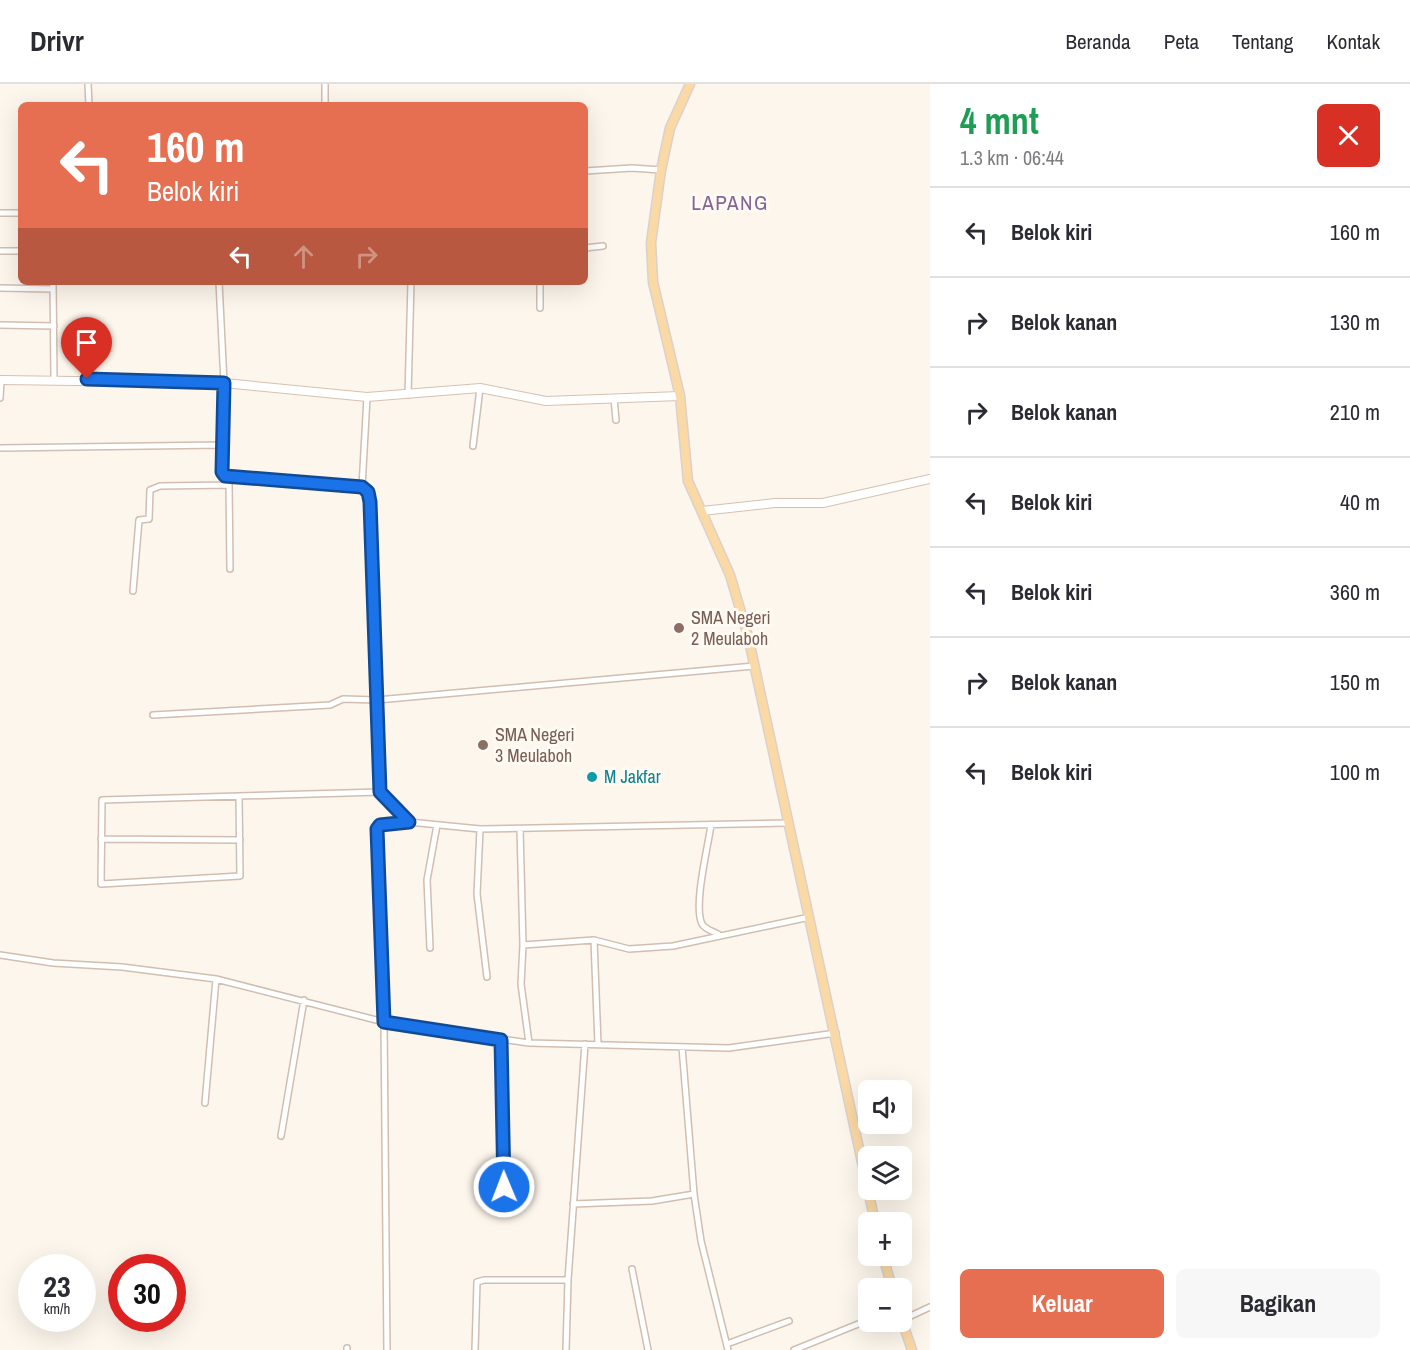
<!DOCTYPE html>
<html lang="id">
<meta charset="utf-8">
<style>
body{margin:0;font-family:"Archivo Narrow",sans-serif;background:#f7f7f7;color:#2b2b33;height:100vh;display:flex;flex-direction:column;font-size:22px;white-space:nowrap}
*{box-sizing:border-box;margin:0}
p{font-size:20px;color:#7c7c81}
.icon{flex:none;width:33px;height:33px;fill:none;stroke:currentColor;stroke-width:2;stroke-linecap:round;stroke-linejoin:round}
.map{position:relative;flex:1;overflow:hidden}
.sheet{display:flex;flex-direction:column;background:#fff;width:480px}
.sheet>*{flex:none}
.top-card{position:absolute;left:18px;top:18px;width:570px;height:183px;border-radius:9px;box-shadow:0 6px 24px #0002;background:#e76f51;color:#fff;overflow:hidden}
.buttons{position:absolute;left:858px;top:996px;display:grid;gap:12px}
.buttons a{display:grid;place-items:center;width:54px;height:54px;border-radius:9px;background:#fff;box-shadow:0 6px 24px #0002;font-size:30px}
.speed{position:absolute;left:18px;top:1170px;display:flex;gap:12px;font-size:30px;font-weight:700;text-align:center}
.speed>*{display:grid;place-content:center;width:78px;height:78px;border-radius:50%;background:#fff;box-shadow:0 6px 24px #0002;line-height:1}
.speed small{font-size:15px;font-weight:400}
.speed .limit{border:9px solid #d22;background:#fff;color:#111}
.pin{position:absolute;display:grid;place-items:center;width:51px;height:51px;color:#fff;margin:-62px -26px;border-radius:50% 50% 50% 0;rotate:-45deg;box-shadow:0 0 6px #0007}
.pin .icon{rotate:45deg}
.me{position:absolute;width:66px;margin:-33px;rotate:359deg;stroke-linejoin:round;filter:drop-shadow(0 0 4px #0008)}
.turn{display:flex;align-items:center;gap:21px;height:126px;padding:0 30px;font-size:27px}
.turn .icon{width:78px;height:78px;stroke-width:2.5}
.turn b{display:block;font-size:42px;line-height:51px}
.lanes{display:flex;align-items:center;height:57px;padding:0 30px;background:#0003;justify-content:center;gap:30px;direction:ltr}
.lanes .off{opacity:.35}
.round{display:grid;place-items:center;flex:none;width:63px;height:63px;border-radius:9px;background:#f7f7f7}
.summary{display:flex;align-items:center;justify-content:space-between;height:102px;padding:0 30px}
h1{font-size:36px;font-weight:700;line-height:45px;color:#1e9e55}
.primary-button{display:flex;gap:12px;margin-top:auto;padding:12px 30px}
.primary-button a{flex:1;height:69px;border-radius:9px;background:#e76f51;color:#fff;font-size:24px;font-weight:700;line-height:69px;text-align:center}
.primary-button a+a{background:#f7f7f7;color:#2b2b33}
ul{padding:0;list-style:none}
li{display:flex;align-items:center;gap:18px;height:90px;padding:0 30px;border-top:2px solid #e1e1e2}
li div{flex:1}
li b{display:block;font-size:22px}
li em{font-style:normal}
header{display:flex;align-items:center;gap:36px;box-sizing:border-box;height:84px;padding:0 30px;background:#fff;border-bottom:2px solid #e1e1e2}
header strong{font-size:28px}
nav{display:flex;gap:33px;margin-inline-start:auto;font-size:21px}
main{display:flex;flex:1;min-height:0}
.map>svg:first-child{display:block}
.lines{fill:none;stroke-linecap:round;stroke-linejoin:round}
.street-casing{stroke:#d1beb0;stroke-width:8}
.secondary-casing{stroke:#d6c0b0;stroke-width:10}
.primary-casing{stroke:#dad1cd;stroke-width:11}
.street{stroke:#fff;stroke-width:5}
.secondary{stroke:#fff;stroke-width:8}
.primary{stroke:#fbd9a5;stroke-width:8}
.route-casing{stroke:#114b97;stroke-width:15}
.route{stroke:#1a73e8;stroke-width:10}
.education-dot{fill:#8d6e63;stroke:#fffaf3;stroke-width:2}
.culture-dot{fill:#0f9aa8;stroke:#fffaf3;stroke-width:2}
.labels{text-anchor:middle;stroke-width:6;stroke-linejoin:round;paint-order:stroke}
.education-label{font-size:18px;fill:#785e54;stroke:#fffaf3;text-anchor:start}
.culture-label{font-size:18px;fill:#0d838f;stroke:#fffaf3;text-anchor:start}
.quarter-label{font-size:21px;letter-spacing:1.5px;fill:#846695;stroke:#fffaf3}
</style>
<header>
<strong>Drivr</strong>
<nav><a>Beranda</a><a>Peta</a><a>Tentang</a><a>Kontak</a></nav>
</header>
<main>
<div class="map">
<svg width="930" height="1266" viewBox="0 0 930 1266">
<rect width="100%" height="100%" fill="#fdf6ec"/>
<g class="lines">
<defs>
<path id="street" d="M 88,0 L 89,21
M 325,0 L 325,21
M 585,87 L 632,84 L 661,86
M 0,129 L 21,129
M 585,164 L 603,162
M 0,167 L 21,167
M 53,198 L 54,295
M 219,198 L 224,299 L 222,388 L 230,393 L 362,403
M 540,198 L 540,224
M 0,204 L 53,205
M 0,241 L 54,242
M 408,311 L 411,198
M 367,313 L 362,403 L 368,408 L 370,418 L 380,708
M 0,314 L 1,296
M 614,314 L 616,336
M 473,362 L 480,304
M 0,364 L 221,361
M 229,400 L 230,485
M 133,507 L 139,436 L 149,435 L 150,406 L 160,402 L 229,401
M 153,631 L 330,621 L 343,615 L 377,616 L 754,582
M 239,712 L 240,792 L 101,800 L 102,716 L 380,708 L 409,738 L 480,745 L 788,739
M 711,741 C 708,763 693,822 702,840 C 705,845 712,847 718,850
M 480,745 L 477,810 L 487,893
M 520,745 L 523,861 L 521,900 L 529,959
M 101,755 L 240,756
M 594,856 L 598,960
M 523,861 L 594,856 L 629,865 L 673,862 L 810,833
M 430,864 L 427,796 L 437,741
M 0,871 L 53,879 L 122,883 L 216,895 L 384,938 L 529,959 L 729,964 L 836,949
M 501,956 L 504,1103
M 682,963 L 694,1110 L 701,1157 L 728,1266
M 205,1019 L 216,895
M 281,1052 L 304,916
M 573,1120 L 652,1117 L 694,1110
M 632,1185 L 648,1266
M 902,1236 L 930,1223
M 727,1260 L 789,1237
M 347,1264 L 347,1266
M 387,1266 L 384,938 L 377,745 L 379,741 L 409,738
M 475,1266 L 477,1198 L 484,1196 L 568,1196
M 566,1266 L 568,1196 L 585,960
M 794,1266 L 868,1236"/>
<path id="secondary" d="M 0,296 L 224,299 L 367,313 L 480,304 L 546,317 L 680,312
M 702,427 L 775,419 L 823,419 L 930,395"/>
<path id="primary" d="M 690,0 L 670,44 L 661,86 L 651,159 L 653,198 L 680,312 L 688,397 L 730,491 L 748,552 L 875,1138
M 883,1172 L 892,1204
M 902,1237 L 912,1266"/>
</defs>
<use href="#street" class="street-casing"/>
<use href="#secondary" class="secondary-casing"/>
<use href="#primary" class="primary-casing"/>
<use href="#street" class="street"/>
<use href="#secondary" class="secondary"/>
<use href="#primary" class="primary"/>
</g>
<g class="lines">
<defs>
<path id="route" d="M 87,295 L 224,299 L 222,388 L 225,392 L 362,403 L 368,408 L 370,418 L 380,708 L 409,738 L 380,741 L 377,745 L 384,938 L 501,956 L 504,1103"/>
</defs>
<use href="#route" class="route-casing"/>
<use href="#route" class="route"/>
</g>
<g class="education-dot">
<circle cx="679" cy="544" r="6"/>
<circle cx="483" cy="661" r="6"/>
</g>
<circle class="culture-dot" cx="592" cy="693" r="6"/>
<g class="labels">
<g class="education-label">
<text x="691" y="540">SMA Negeri<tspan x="691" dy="21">2 Meulaboh</tspan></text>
<text x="495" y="657">SMA Negeri<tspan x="495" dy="21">3 Meulaboh</tspan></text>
</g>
<g class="culture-label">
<text x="604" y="699">M Jakfar</text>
</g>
<g class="quarter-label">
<text x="730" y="126">LAPANG</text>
</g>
</g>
</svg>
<div class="buttons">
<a><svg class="icon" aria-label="sound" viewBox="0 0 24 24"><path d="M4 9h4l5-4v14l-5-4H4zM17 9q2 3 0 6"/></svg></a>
<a><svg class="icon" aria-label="layers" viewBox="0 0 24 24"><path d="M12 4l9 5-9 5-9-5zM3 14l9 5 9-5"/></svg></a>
<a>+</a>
<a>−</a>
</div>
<div class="speed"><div>23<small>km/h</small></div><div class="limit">30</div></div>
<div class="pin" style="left:87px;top:295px;background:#d93025"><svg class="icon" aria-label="arrive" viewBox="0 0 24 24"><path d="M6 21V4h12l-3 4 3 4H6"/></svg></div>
<svg class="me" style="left:504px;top:1103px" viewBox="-20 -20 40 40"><circle r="17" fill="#1a73e8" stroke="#fff" stroke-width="3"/><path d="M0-11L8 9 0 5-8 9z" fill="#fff"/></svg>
<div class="top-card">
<div class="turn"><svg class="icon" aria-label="left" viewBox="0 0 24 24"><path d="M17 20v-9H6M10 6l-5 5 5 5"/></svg><div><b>160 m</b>Belok kiri</div></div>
<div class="lanes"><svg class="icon" aria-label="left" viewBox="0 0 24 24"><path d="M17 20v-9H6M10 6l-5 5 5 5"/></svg><svg class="icon off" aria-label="ahead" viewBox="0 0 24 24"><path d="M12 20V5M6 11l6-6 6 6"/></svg><svg class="icon off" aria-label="right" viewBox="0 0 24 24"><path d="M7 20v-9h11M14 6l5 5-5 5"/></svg></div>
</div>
</div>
<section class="sheet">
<div class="summary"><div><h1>4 mnt</h1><p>1.3 km · 06:44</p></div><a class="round" style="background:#d93025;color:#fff"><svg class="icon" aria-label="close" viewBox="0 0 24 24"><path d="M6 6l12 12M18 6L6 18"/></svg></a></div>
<ul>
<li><svg class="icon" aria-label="left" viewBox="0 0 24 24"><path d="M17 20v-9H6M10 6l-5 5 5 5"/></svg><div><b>Belok kiri</b></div><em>160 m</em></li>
<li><svg class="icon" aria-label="right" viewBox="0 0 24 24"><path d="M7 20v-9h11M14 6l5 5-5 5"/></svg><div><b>Belok kanan</b></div><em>130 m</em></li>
<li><svg class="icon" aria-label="right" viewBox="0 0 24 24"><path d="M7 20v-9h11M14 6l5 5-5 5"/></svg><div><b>Belok kanan</b></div><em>210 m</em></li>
<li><svg class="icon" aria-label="left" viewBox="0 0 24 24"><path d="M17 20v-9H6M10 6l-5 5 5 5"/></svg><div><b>Belok kiri</b></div><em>40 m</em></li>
<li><svg class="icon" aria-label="left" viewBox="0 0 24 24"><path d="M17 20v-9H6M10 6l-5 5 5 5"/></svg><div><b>Belok kiri</b></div><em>360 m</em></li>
<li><svg class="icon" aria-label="right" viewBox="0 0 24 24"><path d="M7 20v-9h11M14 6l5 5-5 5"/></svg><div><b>Belok kanan</b></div><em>150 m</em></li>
<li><svg class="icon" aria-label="left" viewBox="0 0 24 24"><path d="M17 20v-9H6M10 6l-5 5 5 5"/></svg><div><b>Belok kiri</b></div><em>100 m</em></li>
</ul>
<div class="primary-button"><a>Keluar</a><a>Bagikan</a></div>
</section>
</main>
